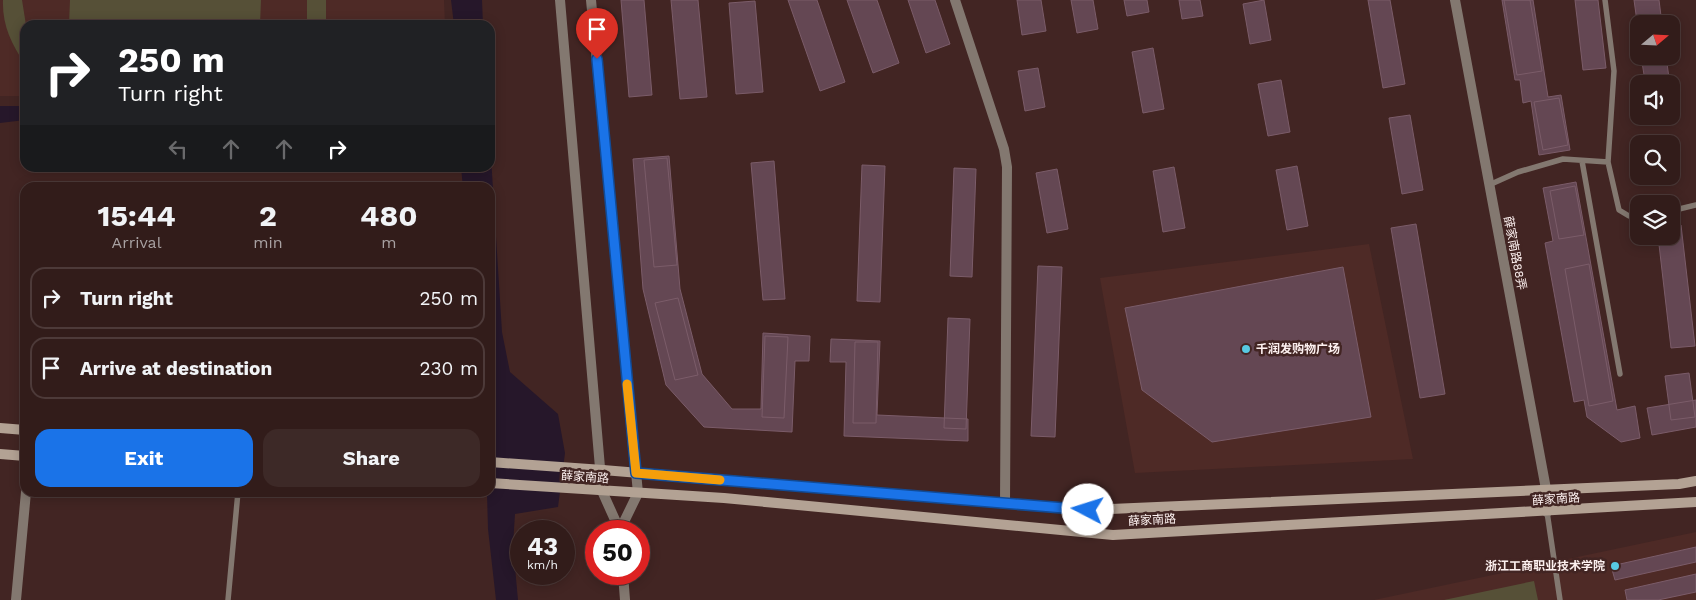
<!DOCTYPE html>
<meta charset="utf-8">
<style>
body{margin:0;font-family:"Work Sans","Noto Sans SC",sans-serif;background:#3d2927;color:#f1f3f6;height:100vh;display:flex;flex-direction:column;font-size:19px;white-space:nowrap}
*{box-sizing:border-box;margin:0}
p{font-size:16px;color:#a8a1a2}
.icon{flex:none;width:28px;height:28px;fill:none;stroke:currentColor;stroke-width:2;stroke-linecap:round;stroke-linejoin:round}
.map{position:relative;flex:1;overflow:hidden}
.sheet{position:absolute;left:20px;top:182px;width:475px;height:315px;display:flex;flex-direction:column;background:#321c1a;border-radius:15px;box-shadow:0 2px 12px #0003,0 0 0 1px #4d3a39}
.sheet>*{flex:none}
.guide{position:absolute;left:20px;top:20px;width:475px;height:152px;border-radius:15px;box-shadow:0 2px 12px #0003,0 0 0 1px #4d3a39;background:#202124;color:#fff;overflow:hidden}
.needle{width:32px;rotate:71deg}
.tools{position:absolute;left:1630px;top:15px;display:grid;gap:10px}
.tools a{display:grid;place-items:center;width:50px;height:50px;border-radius:10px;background:#321c1a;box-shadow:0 2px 12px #0003,0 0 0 1px #4d3a39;font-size:25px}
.speed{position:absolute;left:510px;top:520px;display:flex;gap:10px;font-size:25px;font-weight:700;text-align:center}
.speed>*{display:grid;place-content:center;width:65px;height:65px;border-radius:50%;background:#321c1a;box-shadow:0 2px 12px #0003,0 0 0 1px #4d3a39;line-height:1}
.speed small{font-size:12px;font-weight:400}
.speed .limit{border:8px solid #d22;background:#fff;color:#111}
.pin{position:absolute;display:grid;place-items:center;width:42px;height:42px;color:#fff;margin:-51px -21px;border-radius:50% 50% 50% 0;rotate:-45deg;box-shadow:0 0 5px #0007}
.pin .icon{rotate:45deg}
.me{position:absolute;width:55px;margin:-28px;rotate:275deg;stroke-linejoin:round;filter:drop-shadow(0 0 4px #0008)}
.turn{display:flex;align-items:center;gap:18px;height:105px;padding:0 15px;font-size:22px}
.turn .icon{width:65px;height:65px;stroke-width:2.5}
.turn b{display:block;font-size:35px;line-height:42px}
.lanes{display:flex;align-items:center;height:48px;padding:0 15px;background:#0003;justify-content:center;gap:25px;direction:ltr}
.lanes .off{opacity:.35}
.eta{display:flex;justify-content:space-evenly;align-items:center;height:85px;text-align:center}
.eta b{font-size:30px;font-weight:700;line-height:35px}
.primary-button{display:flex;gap:10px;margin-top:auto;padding:10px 15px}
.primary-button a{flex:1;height:58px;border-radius:15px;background:#1a73e8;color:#fff;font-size:20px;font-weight:700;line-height:58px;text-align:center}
.primary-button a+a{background:#3d2927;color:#f1f3f6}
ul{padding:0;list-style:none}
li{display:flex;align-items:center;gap:15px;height:62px;margin:0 10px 8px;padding:0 5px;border:2px solid #4d3a39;border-radius:15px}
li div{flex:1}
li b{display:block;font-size:19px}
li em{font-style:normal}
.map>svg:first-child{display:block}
.built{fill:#4e2a26}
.green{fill:#565037}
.water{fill:#26172a}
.building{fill:#644753;stroke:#7b5c69}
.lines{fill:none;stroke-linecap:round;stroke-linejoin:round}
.service{stroke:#837870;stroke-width:5.5}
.minor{stroke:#837870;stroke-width:10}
.tertiary{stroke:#837870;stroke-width:10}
.secondary{stroke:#b3a294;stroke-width:10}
.secondary-bridge{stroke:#b3a294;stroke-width:10}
.route-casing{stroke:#114b97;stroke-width:12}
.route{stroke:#1a73e8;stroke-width:9}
.slow{stroke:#f59e0b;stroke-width:9}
.poi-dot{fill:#57c9e2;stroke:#422523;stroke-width:2}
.labels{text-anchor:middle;stroke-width:5;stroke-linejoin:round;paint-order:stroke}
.street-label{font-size:12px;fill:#fdf1f0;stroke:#422523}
.poi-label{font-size:12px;font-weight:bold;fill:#fdf1f0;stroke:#422523;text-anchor:start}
</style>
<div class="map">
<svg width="1696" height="600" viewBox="0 0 1696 600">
<rect width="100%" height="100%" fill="#422523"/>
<path class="built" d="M 0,0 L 444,0 L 445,25 L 25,25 L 25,96 L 0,96 Z
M 1369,244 L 1413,459 L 1135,473 L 1100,278 Z
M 1696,532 L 1696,600 L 1374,600 Z"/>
<path class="green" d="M 3,0 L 22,0 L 26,25 L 25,64 C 11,44 2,24 3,0 Z
M 70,0 L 261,0 L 260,25 L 69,25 Z
M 307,0 L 326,0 L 326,25 L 307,25 Z
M 1534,581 L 1538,600 L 1444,600 Z"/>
<path class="water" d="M 451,0 L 482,0 L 483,25 L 454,25 Z
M 0,106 L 25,106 L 25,120 L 0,123 Z
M 490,141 L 502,332 L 510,372 L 558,414 L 565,453 L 558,507 L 515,514 L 513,545 L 518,600 L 496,600 L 488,529 L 487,493 L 490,492 L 490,188 L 463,187 L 461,168 L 490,168 Z"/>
<path class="building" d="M 621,0 L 644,0 L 652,95 L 629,97 Z
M 671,0 L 698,0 L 707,97 L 680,99 Z
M 788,0 L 817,0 L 845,82 L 820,91 Z
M 847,0 L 877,0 L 899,63 L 873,73 Z
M 908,0 L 935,0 L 950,44 L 926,53 Z
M 1017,0 L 1041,0 L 1046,31 L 1022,35 Z
M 1071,0 L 1093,0 L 1098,29 L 1077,33 Z
M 1124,0 L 1147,0 L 1149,12 L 1127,16 Z
M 1179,0 L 1200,0 L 1203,16 L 1182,19 Z
M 1264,0 L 1271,40 L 1250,44 L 1243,4 Z
M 1368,0 L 1390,0 L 1405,84 L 1383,88 Z
M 1502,0 L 1533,0 L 1548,97 L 1561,95 L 1570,150 L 1539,155 L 1531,101 L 1523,103 L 1520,80 L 1515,80 Z
M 1504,0 L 1530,0 L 1542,71 L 1517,75 Z
M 1575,0 L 1598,0 L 1606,68 L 1583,70 Z
M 1634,0 L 1659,0 L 1662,24 L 1639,24 L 1639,36 Z
M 755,1 L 763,92 L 736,94 L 729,3 Z
M 1153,48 L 1164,109 L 1143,113 L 1132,52 Z
M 1641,56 L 1666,56 L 1669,78 L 1645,81 Z
M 1038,68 L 1045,107 L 1025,111 L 1018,71 Z
M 1281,80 L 1290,132 L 1268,136 L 1258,84 Z
M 1559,98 L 1568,145 L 1543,150 L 1534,102 Z
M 1410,115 L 1423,190 L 1402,194 L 1389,118 Z
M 669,156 L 680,289 L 702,374 L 732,409 L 761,409 L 763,333 L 810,336 L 809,361 L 795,361 L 792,432 L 704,427 L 666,385 L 643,289 L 633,159 Z
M 667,158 L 677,265 L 654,267 L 644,160 Z
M 774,161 L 785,299 L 763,300 L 751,163 Z
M 862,165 L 885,166 L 880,302 L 857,301 Z
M 1297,166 L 1308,226 L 1287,230 L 1276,170 Z
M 1174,167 L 1185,228 L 1163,232 L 1153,171 Z
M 954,168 L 976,169 L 972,277 L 950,276 Z
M 1057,169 L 1068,229 L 1047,233 L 1036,173 Z
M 1576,182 L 1617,410 L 1635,406 L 1640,438 L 1621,442 L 1587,417 L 1584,400 L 1574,402 L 1545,243 L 1553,241 L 1543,188 Z
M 1575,186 L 1584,235 L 1559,239 L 1550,191 Z
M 1416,224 L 1445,394 L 1420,398 L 1391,228 Z
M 1681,225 L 1695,346 L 1671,348 L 1658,236 L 1671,236 L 1671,226 Z
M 1589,264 L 1613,401 L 1589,406 L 1565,269 Z
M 1038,266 L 1062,267 L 1055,437 L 1031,436 Z
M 1343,267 L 1371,417 L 1212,442 L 1142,390 L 1125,308 Z
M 678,298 L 698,375 L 675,380 L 655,303 Z
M 948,318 L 970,319 L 966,429 L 944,428 Z
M 765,336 L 788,337 L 784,418 L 762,417 Z
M 831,339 L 880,341 L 877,415 L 968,419 L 968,441 L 844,436 L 846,362 L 830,362 Z
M 855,342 L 878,342 L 876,423 L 853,423 Z
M 1689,373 L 1695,417 L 1671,420 L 1665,376 Z
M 1696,400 L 1696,427 L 1652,435 L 1647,408 Z
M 1696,547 L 1696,562 L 1615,580 L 1611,566 Z
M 1696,574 L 1696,592 L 1658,600 L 1627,600 L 1625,590 Z"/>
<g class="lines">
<path class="service" d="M 1605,0 L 1614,71 L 1608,162 L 1619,210 L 1629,216 L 1639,215
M 1582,161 L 1620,374
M 1489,185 L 1518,172 L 1563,159 L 1608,162
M 1671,211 L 1696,205
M 1547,512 L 1560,600
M 228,600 L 238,492"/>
<path class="minor" d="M 955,0 L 1004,149 L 1007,167 L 1005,503
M 1455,0 L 1546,489 L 1547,512
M 16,600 L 26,492"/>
<path class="tertiary" d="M 560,0 L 602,491 L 620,531
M 591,0 L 638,493 L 620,530
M 623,574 L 625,600"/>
<path class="secondary" d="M 0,428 L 25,430
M 0,454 L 25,456
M 603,470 L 1088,510 L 1679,484 L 1696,481
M 490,483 L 724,498 L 1113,535 L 1696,502"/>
<path class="secondary-bridge" d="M 490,462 L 603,470"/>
</g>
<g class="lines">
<defs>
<path id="route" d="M 597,59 L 636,473 L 1088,510"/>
</defs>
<use href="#route" class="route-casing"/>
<use href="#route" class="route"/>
<path class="slow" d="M 627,384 L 636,473 L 720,480"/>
</g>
<g class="poi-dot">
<circle cx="1246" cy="349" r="5"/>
<circle cx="1615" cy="566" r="5"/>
</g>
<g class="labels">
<g class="street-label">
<text transform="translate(1515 253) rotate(79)" y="4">薛家南路88弄</text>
<text transform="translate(585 477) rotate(4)" y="4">薛家南路</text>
<text transform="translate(1556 499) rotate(-4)" y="4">薛家南路</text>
<text transform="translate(1152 520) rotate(-3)" y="4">薛家南路</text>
</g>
<g class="poi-label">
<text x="1256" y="353">千润发购物广场</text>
<text x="1605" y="570" text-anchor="end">浙江工商职业技术学院</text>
</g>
</g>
</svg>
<div class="tools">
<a><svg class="needle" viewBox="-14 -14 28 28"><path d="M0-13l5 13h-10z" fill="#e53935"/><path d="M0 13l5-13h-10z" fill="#a8a1a2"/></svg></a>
<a><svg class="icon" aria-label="sound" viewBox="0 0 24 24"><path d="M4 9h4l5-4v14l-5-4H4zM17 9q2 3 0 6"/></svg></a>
<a><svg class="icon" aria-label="search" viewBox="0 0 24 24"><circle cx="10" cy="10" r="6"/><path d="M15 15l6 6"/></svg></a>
<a><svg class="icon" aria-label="layers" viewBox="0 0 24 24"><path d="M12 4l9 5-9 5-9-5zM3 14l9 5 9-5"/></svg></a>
</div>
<div class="speed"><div>43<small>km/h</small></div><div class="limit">50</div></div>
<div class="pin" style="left:597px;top:59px;background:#d93025"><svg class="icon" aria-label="arrive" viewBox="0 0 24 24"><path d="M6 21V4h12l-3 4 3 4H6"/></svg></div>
<svg class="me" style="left:1088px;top:510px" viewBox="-20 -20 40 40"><circle r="19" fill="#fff"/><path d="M0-13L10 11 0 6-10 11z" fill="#1a73e8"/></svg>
<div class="guide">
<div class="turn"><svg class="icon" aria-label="right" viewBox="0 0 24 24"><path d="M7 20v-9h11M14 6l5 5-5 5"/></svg><div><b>250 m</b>Turn right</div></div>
<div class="lanes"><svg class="icon off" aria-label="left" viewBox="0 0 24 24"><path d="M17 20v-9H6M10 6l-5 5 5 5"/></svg><svg class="icon off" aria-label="ahead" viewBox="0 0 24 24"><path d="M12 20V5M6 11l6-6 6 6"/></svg><svg class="icon off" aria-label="ahead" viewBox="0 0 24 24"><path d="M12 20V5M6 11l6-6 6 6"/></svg><svg class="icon" aria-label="right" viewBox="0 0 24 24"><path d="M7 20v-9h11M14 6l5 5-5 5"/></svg></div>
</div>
<section class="sheet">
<div class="eta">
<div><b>15:44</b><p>Arrival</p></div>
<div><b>2</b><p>min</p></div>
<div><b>480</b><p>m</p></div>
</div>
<ul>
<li><svg class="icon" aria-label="right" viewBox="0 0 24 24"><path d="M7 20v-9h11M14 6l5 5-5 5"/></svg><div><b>Turn right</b></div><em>250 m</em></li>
<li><svg class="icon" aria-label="arrive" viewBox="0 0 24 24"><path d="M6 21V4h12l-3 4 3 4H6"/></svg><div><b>Arrive at destination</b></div><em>230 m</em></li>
</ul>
<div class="primary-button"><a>Exit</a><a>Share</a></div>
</section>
</div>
